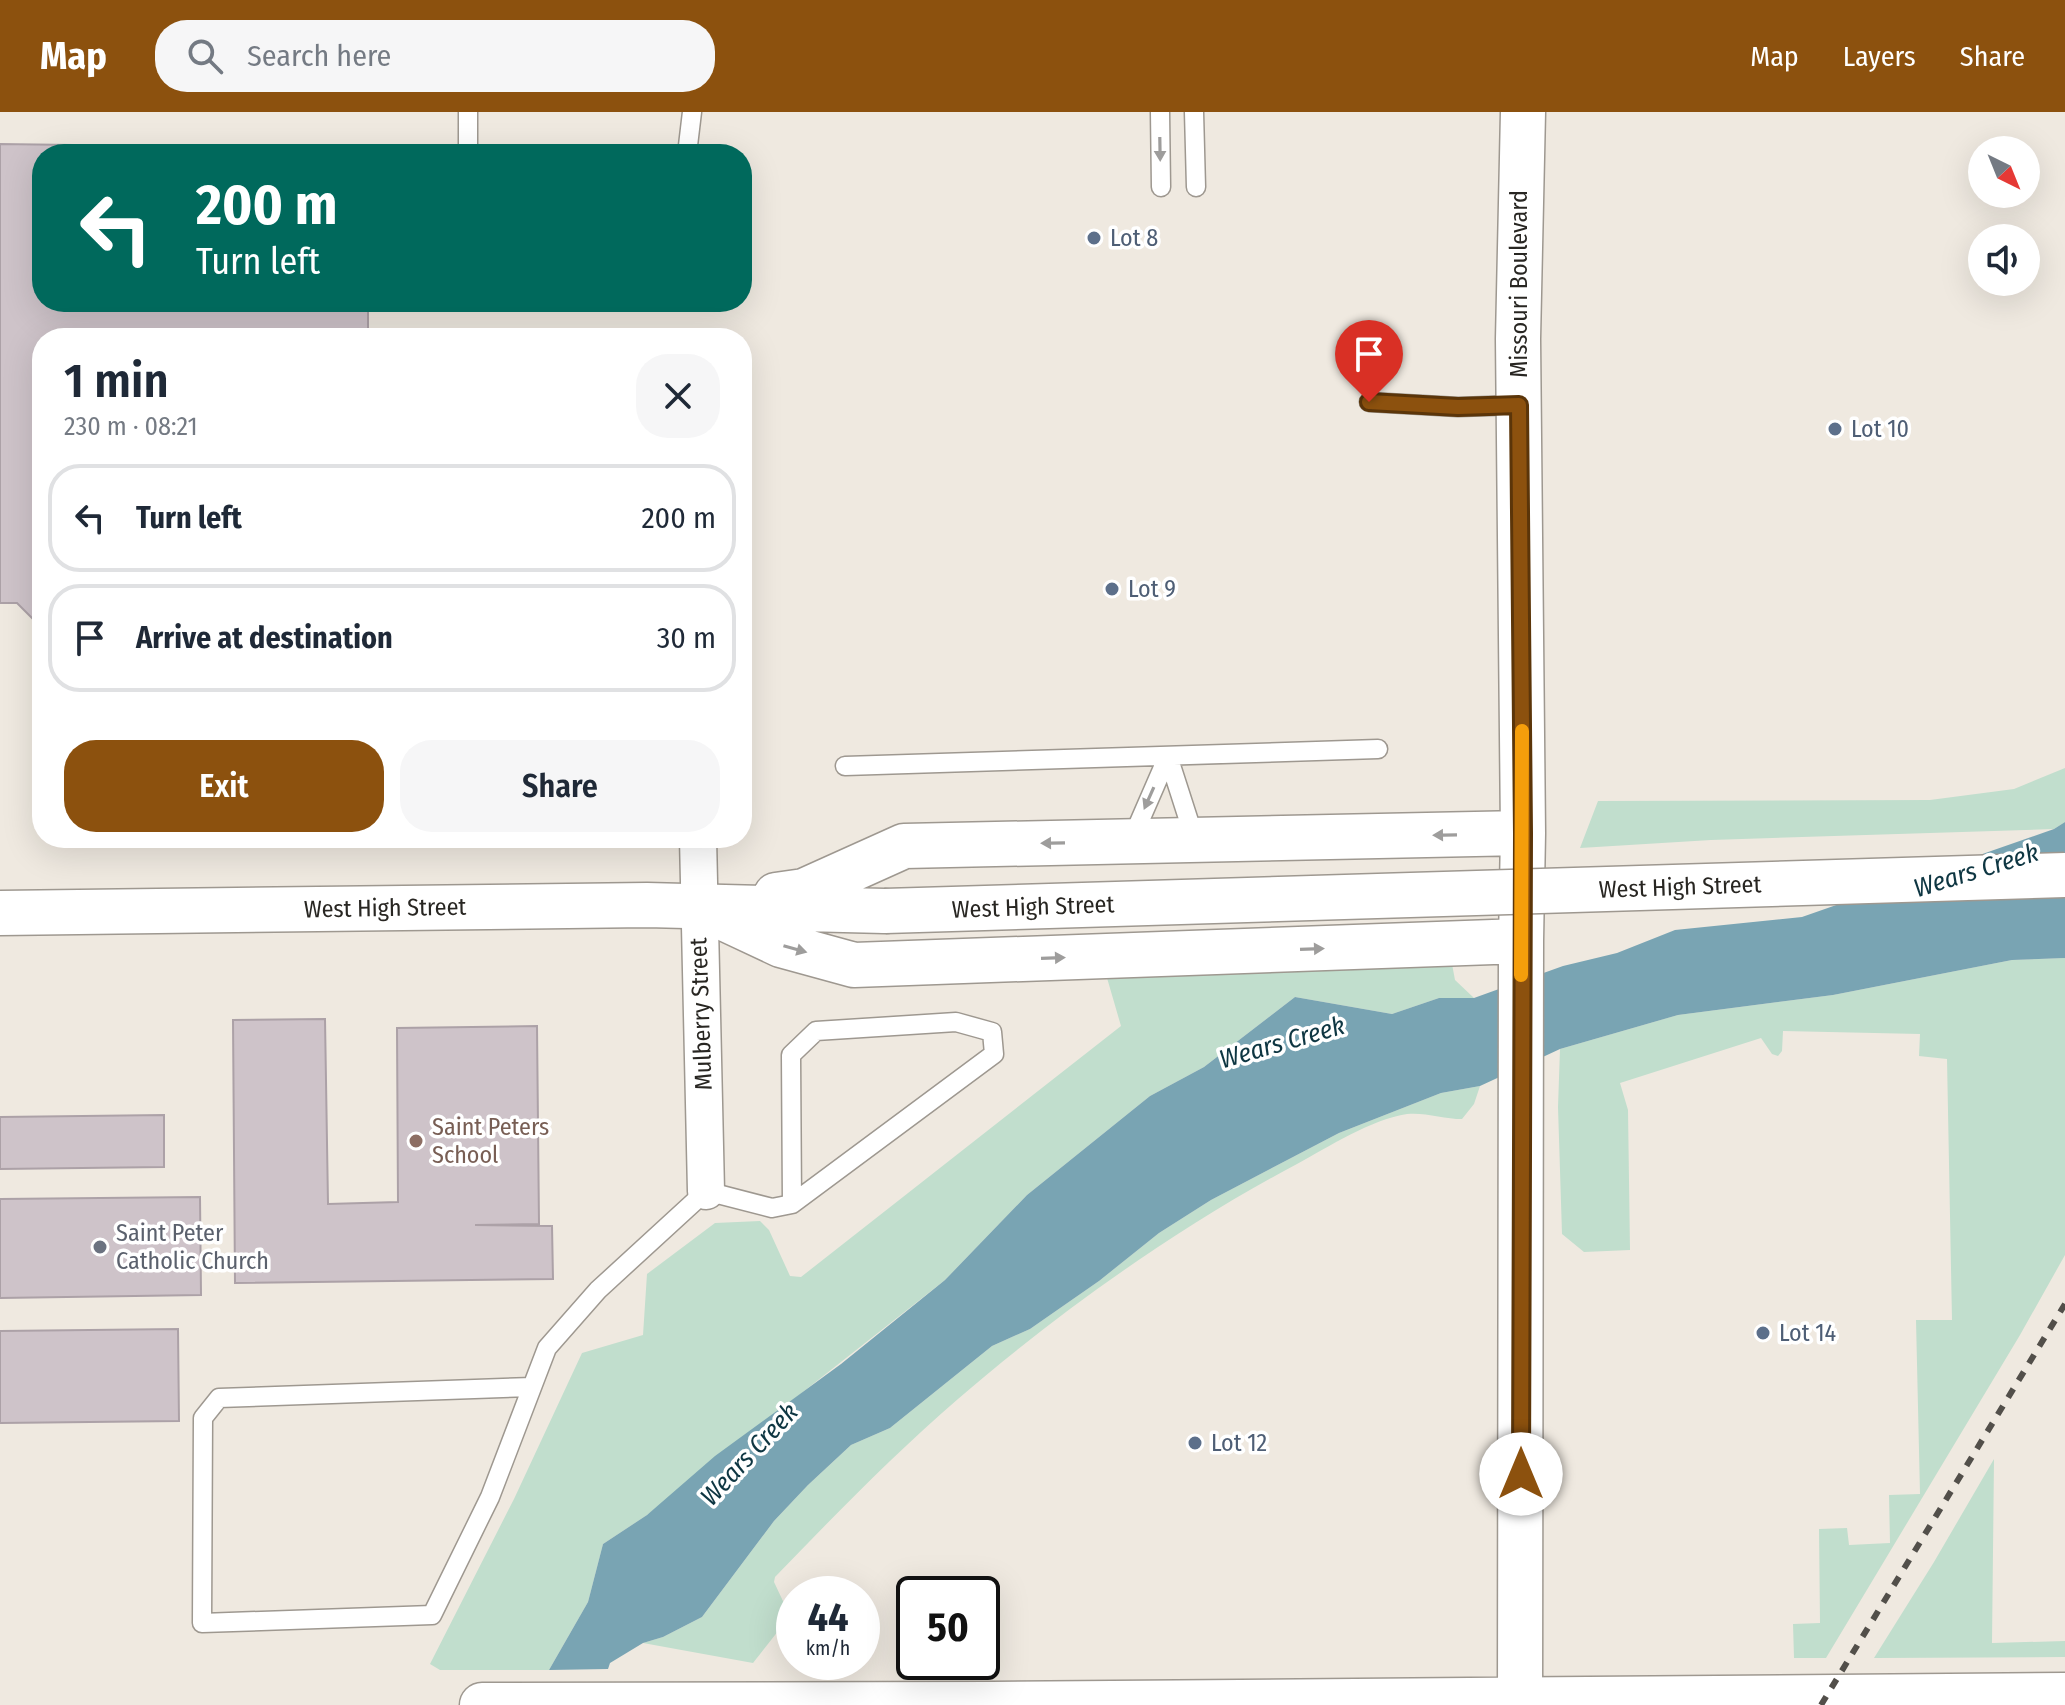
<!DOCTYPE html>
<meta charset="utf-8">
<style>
body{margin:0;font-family:"Fira Sans Condensed",sans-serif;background:#f6f6f7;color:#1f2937;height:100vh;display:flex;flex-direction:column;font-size:30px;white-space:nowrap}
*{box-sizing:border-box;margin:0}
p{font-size:26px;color:#747a83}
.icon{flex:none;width:44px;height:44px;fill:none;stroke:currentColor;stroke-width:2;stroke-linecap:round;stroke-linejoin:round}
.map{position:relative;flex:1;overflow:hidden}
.panel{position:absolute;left:32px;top:216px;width:720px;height:520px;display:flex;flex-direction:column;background:#fff;border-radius:32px;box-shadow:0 8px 32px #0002}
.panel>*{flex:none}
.hud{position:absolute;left:32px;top:32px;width:720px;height:168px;border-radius:32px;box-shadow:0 8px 32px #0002;background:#00695c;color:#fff;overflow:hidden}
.needle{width:52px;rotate:137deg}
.tools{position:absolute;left:1968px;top:24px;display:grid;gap:16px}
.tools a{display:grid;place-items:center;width:72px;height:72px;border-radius:50%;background:#fff;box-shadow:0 8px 32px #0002;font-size:40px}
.speed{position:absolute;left:776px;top:1464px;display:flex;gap:16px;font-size:40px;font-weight:700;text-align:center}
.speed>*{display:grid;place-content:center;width:104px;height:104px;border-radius:50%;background:#fff;box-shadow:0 8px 32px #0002;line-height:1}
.speed small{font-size:20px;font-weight:400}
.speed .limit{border:4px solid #111;border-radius:12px;background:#fff;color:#111}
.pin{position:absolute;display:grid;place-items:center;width:68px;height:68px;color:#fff;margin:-82px -34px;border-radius:50% 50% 50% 0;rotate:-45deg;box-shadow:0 0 8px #0007}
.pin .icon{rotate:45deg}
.me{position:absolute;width:88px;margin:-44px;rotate:0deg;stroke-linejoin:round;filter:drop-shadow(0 0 6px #0008)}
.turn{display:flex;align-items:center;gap:28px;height:168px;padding:0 32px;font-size:36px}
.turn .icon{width:104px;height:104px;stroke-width:2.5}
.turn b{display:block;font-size:56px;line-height:68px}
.round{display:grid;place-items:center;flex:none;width:84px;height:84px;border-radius:32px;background:#f6f6f7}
.head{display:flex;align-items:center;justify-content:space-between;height:136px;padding:0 32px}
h1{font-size:48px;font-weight:600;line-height:60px}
.primary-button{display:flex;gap:16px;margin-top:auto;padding:16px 32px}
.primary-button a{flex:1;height:92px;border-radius:32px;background:#8c510e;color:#fff;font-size:32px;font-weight:600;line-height:92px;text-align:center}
.primary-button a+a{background:#f6f6f7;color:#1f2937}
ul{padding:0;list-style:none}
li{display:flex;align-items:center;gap:24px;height:108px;margin:0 16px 12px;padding:0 16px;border:4px solid #e0e1e3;border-radius:32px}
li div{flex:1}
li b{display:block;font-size:30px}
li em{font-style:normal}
header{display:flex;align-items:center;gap:48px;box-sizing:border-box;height:112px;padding:0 40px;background:#8c510e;color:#fff}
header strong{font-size:38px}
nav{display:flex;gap:44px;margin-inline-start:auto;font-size:28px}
.search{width:560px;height:72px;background:#f6f6f7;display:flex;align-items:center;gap:20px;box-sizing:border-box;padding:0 28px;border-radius:32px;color:#747a83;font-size:30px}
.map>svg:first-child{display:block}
.green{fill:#c1decd}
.water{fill:#79a4b3}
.building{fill:#cec3c9;stroke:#aca1a7;stroke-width:2}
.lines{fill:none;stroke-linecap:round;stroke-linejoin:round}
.lane-casing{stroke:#9e9890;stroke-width:21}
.street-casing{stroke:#9e9890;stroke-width:39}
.secondary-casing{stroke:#9e9890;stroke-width:47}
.lane{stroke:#fff;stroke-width:18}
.street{stroke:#fff;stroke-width:36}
.secondary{stroke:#fff;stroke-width:44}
.rail{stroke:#524f4a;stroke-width:6;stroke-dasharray:10 10;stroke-linecap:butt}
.secondary-bridge-casing{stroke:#9e9890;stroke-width:47;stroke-linecap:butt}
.secondary-bridge{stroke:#fff;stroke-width:44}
.oneway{fill:#9e9d9c}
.route-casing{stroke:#5b3509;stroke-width:20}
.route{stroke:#8c510e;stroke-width:14}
.slow{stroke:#f59e0b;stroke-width:14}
.service-dot{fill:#5c6f8a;stroke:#fff;stroke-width:3}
.education-dot{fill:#8d6e63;stroke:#fff;stroke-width:3}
.worship-dot{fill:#6b7280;stroke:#fff;stroke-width:3}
.labels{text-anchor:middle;stroke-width:7;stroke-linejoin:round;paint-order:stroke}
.service-label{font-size:24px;fill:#4e5e75;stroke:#fff;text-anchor:start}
.street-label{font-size:24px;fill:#282622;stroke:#fff}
.education-label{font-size:24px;fill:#785e54;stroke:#fff;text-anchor:start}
.worship-label{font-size:24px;fill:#5b616d;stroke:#fff;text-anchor:start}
.water-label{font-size:26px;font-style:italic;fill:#0e3642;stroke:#fff}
</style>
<header>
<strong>Map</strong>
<div class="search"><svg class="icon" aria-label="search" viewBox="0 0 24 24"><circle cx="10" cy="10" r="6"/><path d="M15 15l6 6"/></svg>Search here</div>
<nav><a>Map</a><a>Layers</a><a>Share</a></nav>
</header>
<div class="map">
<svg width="2065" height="1593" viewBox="0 0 2065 1593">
<rect width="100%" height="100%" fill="#efe9e0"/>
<path class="green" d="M 2065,656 L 2065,710 L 2054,717 L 1711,728 L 1580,736 L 1598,689 L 1930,688 L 2014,677 Z
M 2065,846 L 2065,1143 L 2020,1223 L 1826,1546 L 1794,1546 L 1793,1512 L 1820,1511 L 1819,1417 L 1847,1416 L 1849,1433 L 1890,1431 L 1889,1383 L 1920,1382 L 1916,1208 L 1952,1208 L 1947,947 L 1919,944 L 1920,922 L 1783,919 L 1782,939 L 1778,944 L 1772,942 L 1761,926 L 1620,971 L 1628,998 L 1630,1138 L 1584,1140 L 1562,1122 L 1558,995 L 1560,937 L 1678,903 L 1833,883 L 2012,848 Z
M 1452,852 L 1455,868 L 1474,886 L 1439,886 L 1392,902 L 1295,885 L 1204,955 L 1150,984 L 1027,1083 L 945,1168 L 647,1403 L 603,1432 L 588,1490 L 549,1558 L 440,1558 L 430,1552 L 514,1387 L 582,1241 L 643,1223 L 647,1162 L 715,1111 L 760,1109 L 769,1118 L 790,1164 L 801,1165 L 1121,914 L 1105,859 Z
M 1480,974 L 1474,992 L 1462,1007 C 1445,1007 1424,1000 1407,1002 C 1372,1007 1328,1035 1297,1052 C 1178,1115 1060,1199 958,1287 C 893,1343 834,1404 775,1465 L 774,1470 L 790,1504 L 753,1551 L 643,1531 L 663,1525 L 702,1505 L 774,1409 L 808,1373 L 851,1333 L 890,1316 L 992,1234 L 1030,1217 L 1099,1169 L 1159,1121 L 1211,1088 L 1339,1021 L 1441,981 Z
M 1994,1347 L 1992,1531 L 2065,1529 L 2065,1545 L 1874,1546 L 1934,1450 Z"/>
<path class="water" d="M 2065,710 L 2065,846 L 2012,848 L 1833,883 L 1678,903 L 1560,937 L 1480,974 L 1441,981 L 1339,1021 L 1211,1088 L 1159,1121 L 1099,1169 L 1030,1217 L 992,1234 L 890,1316 L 851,1333 L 808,1373 L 774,1409 L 702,1505 L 663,1525 L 643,1531 L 610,1551 L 608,1557 L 549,1558 L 588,1490 L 603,1432 L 647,1403 L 715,1344 L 841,1252 L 945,1168 L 1027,1083 L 1150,984 L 1204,955 L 1295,885 L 1392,902 L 1439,886 L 1474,886 L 1563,854 L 1617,841 L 1675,818 L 1802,805 L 2054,717 Z"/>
<path class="building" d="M 0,32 L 371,37 L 371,42 L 42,42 L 42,190 L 368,190 L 368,226 L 42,226 L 42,516 L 17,491 L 0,491 Z
M 325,907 L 328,1092 L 398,1090 L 397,916 L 537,914 L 539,1112 L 475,1113 L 552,1114 L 553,1167 L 235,1171 L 233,908 Z
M 164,1003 L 164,1055 L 0,1057 L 0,1005 Z
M 200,1085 L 201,1183 L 0,1186 L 0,1087 Z
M 178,1217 L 179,1309 L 0,1311 L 0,1219 Z"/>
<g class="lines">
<defs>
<path id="lane" d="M 468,0 L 468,42
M 1160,0 L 1161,75
M 1194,0 L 1196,75
M 687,42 L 692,0
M 1369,290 L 1458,295 L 1519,293
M 1168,644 L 1195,728
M 845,654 L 1378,637
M 1131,729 L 1168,644
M 532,1275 L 219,1286 L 203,1306 L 202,1511 L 432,1503 L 490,1385 L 547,1236 L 598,1178 L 706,1079 L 772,1096 L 792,1092 L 994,942 L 992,920 L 956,910 L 816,919 L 791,943 L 792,1092"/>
<path id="street" d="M 698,726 L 706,1079"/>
<path id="secondary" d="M 776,783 L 804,779 L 904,734 L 1523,721
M 0,801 L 647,793 L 885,799
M 715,802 L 781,833 L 854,853 L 1521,829
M 482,1593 L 992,1592 L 2065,1583
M 1520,1593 L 1521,829 L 1523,721 L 1518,227 L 1523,0"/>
</defs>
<use href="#lane" class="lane-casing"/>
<use href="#street" class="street-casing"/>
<use href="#secondary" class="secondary-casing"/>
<use href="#lane" class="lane"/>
<use href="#street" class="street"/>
<use href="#secondary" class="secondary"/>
<path class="rail" d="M 1821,1593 L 2065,1192"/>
<defs>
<path id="secondary-bridge" d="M 885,799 L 2065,763"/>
</defs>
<use href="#secondary-bridge" class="secondary-bridge-casing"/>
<use href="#secondary-bridge" class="secondary-bridge"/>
</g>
<defs><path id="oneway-solid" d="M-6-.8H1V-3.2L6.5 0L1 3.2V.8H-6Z" transform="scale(2)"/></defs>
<g class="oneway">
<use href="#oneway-solid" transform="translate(1160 37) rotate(89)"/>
<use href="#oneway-solid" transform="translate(1149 686) rotate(114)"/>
<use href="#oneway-solid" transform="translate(1445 723) rotate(179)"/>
<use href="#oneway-solid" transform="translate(1053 731) rotate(179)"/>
<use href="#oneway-solid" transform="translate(795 837) rotate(16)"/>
<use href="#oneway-solid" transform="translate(1312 837) rotate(-2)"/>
<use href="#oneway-solid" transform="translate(1053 846) rotate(-2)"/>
</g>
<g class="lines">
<defs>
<path id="route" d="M 1369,290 L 1458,295 L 1519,293 L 1523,721 L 1521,1362"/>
</defs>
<use href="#route" class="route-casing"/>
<use href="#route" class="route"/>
<path class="slow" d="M 1521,863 L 1522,619"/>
</g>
<g class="service-dot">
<circle cx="1094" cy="126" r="8"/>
<circle cx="1835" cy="317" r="8"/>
<circle cx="1112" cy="477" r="8"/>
<circle cx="1763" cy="1221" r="8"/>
<circle cx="1195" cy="1331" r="8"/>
</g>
<circle class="education-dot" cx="416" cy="1029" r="8"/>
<circle class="worship-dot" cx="100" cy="1135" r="8"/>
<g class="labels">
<g class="service-label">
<text x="1110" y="134">Lot 8</text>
<text x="1851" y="325">Lot 10</text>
<text x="1128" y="485">Lot 9</text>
<text x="1779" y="1229">Lot 14</text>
<text x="1211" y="1339">Lot 12</text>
</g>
<g class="street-label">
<text transform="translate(1519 172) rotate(-90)" y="8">Missouri Boulevard</text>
<text transform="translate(1680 775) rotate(-2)" y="8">West High Street</text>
<text transform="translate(1033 795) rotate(-2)" y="8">West High Street</text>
<text transform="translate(385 796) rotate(-1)" y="8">West High Street</text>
<text transform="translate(701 902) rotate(-92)" y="8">Mulberry Street</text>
</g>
<g class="education-label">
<text x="432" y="1023">Saint Peters<tspan x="432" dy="28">School</tspan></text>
</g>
<g class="worship-label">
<text x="116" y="1129">Saint Peter<tspan x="116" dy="28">Catholic Church</tspan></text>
</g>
<g class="water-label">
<text transform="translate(1976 758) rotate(-17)" y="9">Wears Creek</text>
<text transform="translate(1282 930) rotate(-16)" y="9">Wears Creek</text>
<text transform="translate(749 1342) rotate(-47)" y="9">Wears Creek</text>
</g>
</g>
</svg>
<div class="tools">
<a><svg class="needle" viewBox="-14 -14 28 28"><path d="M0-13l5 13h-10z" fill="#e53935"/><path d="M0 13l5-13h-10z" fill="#747a83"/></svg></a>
<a><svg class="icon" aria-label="sound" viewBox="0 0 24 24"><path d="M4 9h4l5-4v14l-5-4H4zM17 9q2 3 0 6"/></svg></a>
</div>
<div class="speed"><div>44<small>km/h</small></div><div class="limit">50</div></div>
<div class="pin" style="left:1369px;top:290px;background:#d93025"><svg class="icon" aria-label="arrive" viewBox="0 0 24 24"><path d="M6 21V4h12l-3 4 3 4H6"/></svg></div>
<svg class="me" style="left:1521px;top:1362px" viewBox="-20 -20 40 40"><circle r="19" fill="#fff"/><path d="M0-13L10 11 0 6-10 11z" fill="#8c510e"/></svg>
<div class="hud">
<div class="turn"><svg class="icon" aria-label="left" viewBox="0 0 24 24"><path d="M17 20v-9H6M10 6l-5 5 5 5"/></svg><div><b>200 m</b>Turn left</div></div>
</div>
<section class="panel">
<div class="head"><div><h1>1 min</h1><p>230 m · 08:21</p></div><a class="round"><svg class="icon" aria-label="close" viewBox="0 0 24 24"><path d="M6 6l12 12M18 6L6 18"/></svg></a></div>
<ul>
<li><svg class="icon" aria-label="left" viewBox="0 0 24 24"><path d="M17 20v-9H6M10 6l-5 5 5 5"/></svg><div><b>Turn left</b></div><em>200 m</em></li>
<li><svg class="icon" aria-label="arrive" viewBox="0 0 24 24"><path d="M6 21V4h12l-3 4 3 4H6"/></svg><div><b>Arrive at destination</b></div><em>30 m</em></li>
</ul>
<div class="primary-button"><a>Exit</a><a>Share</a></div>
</section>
</div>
